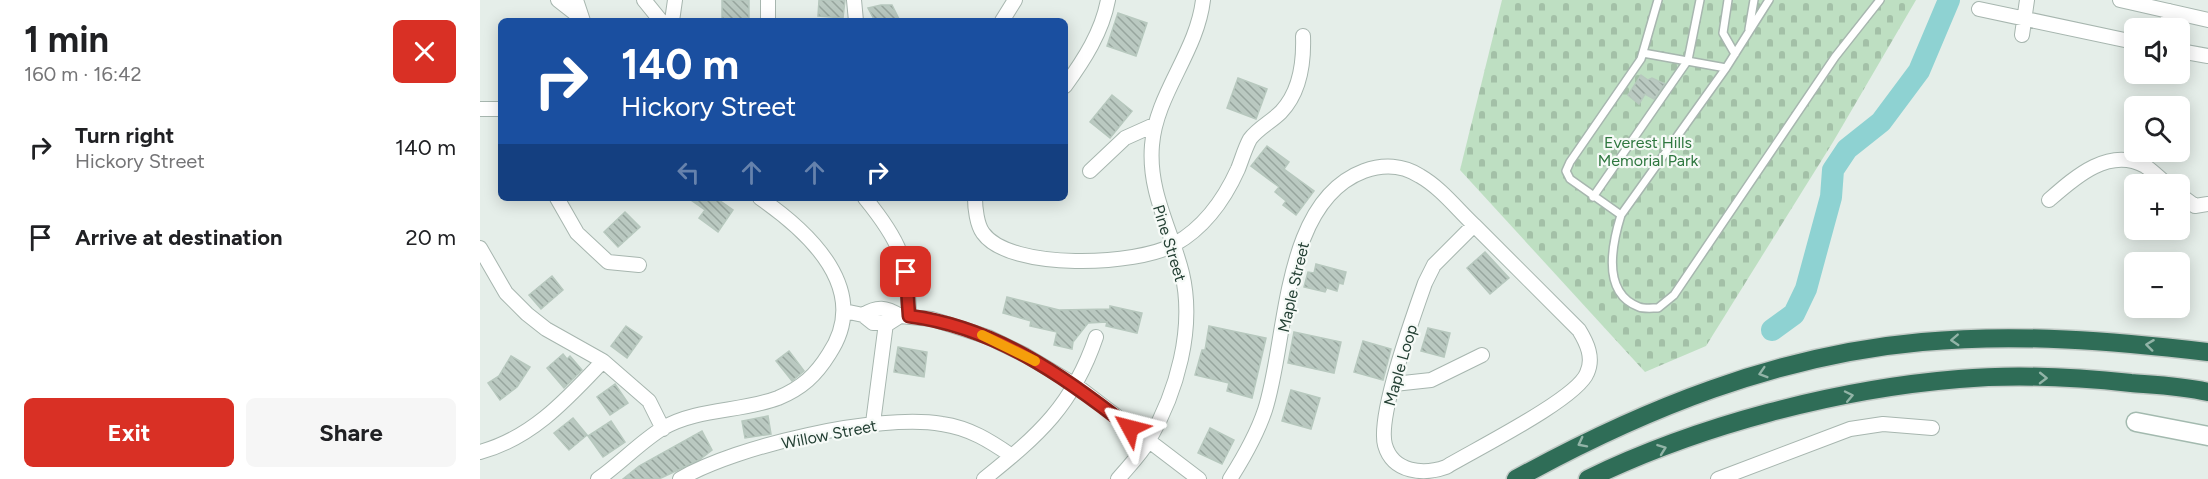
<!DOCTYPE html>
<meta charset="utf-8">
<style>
body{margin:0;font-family:Figtree,sans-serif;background:#f6f6f6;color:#202124;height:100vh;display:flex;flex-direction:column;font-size:22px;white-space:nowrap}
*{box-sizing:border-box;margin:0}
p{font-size:20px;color:#757577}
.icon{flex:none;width:33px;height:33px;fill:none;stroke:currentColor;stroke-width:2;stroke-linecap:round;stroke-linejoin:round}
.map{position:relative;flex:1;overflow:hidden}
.panel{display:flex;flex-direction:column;background:#fff;width:480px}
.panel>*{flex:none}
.hud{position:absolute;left:18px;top:18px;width:570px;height:183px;border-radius:9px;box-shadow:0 3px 15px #0003;background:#1a4fa0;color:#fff;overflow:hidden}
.tools{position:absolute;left:1644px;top:18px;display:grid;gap:12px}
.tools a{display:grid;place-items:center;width:66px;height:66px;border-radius:9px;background:#fff;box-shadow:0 3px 15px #0003;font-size:30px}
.pin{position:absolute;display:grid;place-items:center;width:51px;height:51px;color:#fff;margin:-26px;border-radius:12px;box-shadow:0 3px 9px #0006}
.me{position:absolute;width:66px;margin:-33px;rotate:308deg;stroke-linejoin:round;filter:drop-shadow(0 0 4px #0008)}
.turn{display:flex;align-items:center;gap:21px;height:126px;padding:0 24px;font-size:27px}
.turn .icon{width:78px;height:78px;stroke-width:2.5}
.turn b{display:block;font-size:42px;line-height:51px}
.lanes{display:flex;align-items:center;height:57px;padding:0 24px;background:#0003;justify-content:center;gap:30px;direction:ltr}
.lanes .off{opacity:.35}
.round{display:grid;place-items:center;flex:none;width:63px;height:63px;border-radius:9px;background:#f6f6f6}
.summary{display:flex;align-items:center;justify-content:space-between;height:102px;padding:0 24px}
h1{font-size:36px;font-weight:700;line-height:45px}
.cta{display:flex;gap:12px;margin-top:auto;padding:12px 24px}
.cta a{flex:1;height:69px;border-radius:9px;background:#d93025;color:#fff;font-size:24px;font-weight:700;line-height:69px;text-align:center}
.cta a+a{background:#f6f6f6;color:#202124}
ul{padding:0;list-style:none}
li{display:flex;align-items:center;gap:18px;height:90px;padding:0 24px}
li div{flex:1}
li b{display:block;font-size:22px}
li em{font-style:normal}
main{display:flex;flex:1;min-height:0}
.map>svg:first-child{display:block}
.cemetery{fill:url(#cemetery-stones)}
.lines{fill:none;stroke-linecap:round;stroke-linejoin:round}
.river{stroke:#8ed2d2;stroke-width:22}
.building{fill:url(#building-back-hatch);stroke:#b7c8be;stroke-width:1.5}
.lane-casing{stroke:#a7b6af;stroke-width:10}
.street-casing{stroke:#a7b6af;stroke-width:16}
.secondary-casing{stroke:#a3baaf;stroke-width:21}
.highway-casing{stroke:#c2cac6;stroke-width:21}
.lane{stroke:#fff;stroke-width:7}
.street{stroke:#fff;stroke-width:14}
.secondary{stroke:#fff;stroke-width:18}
.highway{stroke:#2f6d57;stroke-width:18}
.oneway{stroke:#92b4a7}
.route-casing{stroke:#8d1f18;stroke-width:15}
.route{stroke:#d93025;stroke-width:10}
.slow{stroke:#f59e0b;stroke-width:10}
.labels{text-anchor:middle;stroke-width:4.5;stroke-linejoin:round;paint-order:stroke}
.park-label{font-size:16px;fill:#2e773f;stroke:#f6faf7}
.street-label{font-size:16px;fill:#244034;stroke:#f6faf7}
</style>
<main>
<section class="panel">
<div class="summary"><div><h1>1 min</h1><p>160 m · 16:42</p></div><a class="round" style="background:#d93025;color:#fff"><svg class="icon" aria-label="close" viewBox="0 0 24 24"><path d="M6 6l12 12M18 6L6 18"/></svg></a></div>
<ul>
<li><svg class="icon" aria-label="right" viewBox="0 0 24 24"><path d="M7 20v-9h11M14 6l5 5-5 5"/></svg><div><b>Turn right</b><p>Hickory Street</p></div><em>140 m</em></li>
<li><svg class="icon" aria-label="arrive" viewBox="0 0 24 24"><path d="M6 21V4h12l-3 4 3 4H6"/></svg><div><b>Arrive at destination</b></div><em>20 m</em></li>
</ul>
<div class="cta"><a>Exit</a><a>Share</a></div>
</section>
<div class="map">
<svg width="1728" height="479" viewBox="0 0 1728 479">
<defs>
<pattern id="cemetery-stones" width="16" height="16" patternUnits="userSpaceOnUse" patternTransform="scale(1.5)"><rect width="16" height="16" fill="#bedfc2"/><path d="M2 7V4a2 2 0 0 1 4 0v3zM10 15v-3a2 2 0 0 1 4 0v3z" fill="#a3c0a7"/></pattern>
<pattern id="building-back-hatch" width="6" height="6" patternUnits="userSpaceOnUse" patternTransform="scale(1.5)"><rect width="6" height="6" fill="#bac9c1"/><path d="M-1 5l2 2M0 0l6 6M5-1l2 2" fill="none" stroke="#97a59e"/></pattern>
</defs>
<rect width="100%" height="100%" fill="#e5eee9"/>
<path class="cemetery" d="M 1022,0 L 1436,0 L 1353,142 L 1226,346 L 1165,372 L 980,170 Z"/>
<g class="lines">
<path class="river" d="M 1292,330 L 1314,314 L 1326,289 L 1351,197 L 1353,170 L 1367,149 L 1401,122 L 1439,71 L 1469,0"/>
</g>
<path class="building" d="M 242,0 L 269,0 L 269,20 L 242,21 Z
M 339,0 L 365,0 L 363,18 L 338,16 Z
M 401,5 L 412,5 L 420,21 L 395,21 L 388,8 Z
M 638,13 L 667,23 L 656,56 L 627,46 Z
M 1161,75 L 1168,80 L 1172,78 L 1185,84 L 1174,99 L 1165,94 L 1159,104 L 1148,95 Z
M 758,78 L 787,89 L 776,119 L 747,108 Z
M 632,95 L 652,111 L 630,138 L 610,122 Z
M 787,146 L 809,162 L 804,169 L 834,191 L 816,215 L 803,205 L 806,201 L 795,192 L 799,187 L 771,166 Z
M 208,198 L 236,198 L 253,210 L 238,232 L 219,218 L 225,210 Z
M 145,212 L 160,227 L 138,247 L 124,232 Z
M 1005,252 L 1029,278 L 1010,294 L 987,268 Z
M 836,264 L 866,272 L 863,284 L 859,283 L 857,291 L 847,288 L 845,292 L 824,287 L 828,272 L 834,273 Z
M 72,276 L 83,290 L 61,309 L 49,295 Z
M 527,297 L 579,310 L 630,309 L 630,306 L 662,313 L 657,333 L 626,326 L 627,322 L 608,323 L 593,342 L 592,349 L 574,345 L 577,332 L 550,326 L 551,321 L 523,313 Z
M 146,326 L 162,337 L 147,358 L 131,346 Z
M 729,326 L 786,338 L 772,398 L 747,391 L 749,383 L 715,375 L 722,350 L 725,350 Z
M 948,328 L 970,333 L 964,357 L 941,351 Z
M 814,332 L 861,342 L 854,373 L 808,363 Z
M 883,341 L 911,349 L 903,380 L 874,372 Z
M 418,347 L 447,352 L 444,377 L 414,372 Z
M 309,351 L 324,371 L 312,381 L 296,361 Z
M 83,354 L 87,359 L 90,356 L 102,370 L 84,388 L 67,368 Z
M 31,356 L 50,367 L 37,387 L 20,400 L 8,383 L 19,376 Z
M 135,384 L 148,403 L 130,415 L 117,397 Z
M 811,390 L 840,398 L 831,429 L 802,421 Z
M 288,416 L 291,434 L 265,438 L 262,421 Z
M 93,418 L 107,435 L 89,450 L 74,433 Z
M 131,421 L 145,442 L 123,457 L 108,436 Z
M 730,428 L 754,440 L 742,464 L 718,453 Z
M 222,431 L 232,450 L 219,460 L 179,479 L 143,479 L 159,466 Z"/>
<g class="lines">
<defs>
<path id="lane" d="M 1248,0 L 1243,33 L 1255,54
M 1289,0 L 1246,68 L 1141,215 C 1132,244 1121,293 1159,307 C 1164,309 1172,308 1178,308 L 1194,295 L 1355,57 L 1400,0
M 1269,29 L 1274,0
M 1163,53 L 1246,68
M 1113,197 L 1208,60 L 1220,0
M 1141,215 L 1090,179 L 1086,171 L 1090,162 L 1161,59 L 1178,0"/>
<path id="street" d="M 78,0 L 101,18
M 96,0 L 103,21
M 164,0 L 181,21
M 288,0 L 288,21
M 374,0 L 376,21
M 1640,0 L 1728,20
M 1499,9 L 1654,42
M 192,21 L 195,0
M 522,21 L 535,0
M 1686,28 L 1689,11
M 1542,35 L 1547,0
M 1700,51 L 1728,56
M 585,86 C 604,60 622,32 628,0
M 0,109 L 21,109
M 610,171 L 645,138 L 674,125
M 1700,195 L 1715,206 L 1728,204
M 77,198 L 97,233 L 128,262 L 159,265
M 385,198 C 420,241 428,260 429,316
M 495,198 C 495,208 497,225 503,233 C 530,271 658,266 695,244 C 725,227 744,200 758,169 C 762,159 765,148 770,139 C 778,128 791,122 801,112 C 820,92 824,63 823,36
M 1569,200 C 1594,178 1629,146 1665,166 C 1673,171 1680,179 1687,184
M 994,225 L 1099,330 C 1107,343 1114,358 1107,373 C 1097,399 994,450 966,467 C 944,475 913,473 905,445 C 897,416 934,314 945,283 L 954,265 Z
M 0,248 L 26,293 L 47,314 L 66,329 L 123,361 L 169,401 L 183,429
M 364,311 L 383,315 L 393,323 L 409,323 L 420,316 L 452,319 L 508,337 L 545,355 L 597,386 L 719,479
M 383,315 C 397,306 406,307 420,316
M 914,384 L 951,380 L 1002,355
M 393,423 L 406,323
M 0,452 C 52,438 87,399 123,361
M 118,479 C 140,464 160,442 183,428 C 218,408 261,412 298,398 C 322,388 336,375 349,354 C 392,290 329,232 280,198
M 200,479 C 256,446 398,413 462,424 C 490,428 510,441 532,456
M 504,479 C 559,435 593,405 616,337
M 638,479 C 649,466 661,454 669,440 C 697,392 715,328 702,273 C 691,229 668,192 672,145 C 676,94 717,52 723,0
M 750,479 C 764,457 777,434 785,410 C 808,339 801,202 884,171 C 903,164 923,165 940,176 C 961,188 977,209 994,225
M 1238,479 L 1370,429 L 1403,424 L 1452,428"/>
<path id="secondary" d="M 1656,422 L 1728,436"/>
<path id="highway" d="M 1036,479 C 1163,409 1297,355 1442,342 C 1537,333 1634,341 1728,352
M 1108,479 C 1219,425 1357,389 1479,379 C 1536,374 1595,377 1651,383 C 1677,385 1703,386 1728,392"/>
</defs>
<use href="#lane" class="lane-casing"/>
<use href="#street" class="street-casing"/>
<use href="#secondary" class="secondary-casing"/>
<use href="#highway" class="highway-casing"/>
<use href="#lane" class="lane"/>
<use href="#street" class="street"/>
<use href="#secondary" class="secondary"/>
<use href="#highway" class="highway"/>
</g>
<defs><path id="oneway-chevron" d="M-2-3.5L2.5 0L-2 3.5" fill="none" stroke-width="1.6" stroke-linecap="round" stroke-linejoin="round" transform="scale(1.5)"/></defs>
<g class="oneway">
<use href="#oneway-chevron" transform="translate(1475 340) rotate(177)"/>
<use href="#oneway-chevron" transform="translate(1670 345) rotate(-173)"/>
<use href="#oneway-chevron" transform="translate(1283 373) rotate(163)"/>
<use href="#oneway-chevron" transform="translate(1563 378) rotate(1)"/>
<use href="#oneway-chevron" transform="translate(1369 396) rotate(-12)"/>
<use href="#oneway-chevron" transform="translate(1102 443) rotate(153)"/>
<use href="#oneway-chevron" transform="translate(1182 449) rotate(-20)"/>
</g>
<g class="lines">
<defs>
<path id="route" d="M 426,272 L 429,316 C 515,327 584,376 650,428"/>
</defs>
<use href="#route" class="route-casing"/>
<use href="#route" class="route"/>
<path class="slow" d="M 502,335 L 555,361"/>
</g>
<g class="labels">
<g class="park-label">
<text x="1168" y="148">Everest Hills<tspan x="1168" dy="18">Memorial Park</tspan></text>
</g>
<g class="street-label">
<text transform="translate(690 243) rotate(73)" y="6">Pine Street</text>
<text transform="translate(813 287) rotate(-77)" y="6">Maple Street</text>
<text transform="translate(920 365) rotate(-74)" y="6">Maple Loop</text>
<text transform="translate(349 434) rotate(-11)" y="6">Willow Street</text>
</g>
</g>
</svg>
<div class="tools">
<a><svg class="icon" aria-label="sound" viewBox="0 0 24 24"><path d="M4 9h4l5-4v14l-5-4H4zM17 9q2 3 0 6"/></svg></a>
<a><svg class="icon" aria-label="search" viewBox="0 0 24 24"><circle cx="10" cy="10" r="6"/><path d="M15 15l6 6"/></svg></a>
<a>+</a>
<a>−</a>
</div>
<div class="pin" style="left:426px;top:272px;background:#d93025"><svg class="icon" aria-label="arrive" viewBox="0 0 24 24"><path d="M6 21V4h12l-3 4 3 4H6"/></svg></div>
<svg class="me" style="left:650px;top:428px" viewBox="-20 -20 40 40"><path d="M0-17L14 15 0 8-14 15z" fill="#d93025" stroke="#fff" stroke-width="4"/></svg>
<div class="hud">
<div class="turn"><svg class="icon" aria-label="right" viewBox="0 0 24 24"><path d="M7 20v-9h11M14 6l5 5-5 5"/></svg><div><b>140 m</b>Hickory Street</div></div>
<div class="lanes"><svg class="icon off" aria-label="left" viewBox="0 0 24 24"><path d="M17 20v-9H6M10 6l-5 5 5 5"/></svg><svg class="icon off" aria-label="ahead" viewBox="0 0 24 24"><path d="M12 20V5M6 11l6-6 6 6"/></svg><svg class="icon off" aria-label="ahead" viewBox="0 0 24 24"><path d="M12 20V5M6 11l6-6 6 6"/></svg><svg class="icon" aria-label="right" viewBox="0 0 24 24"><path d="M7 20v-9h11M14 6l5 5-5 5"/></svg></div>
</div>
</div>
</main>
